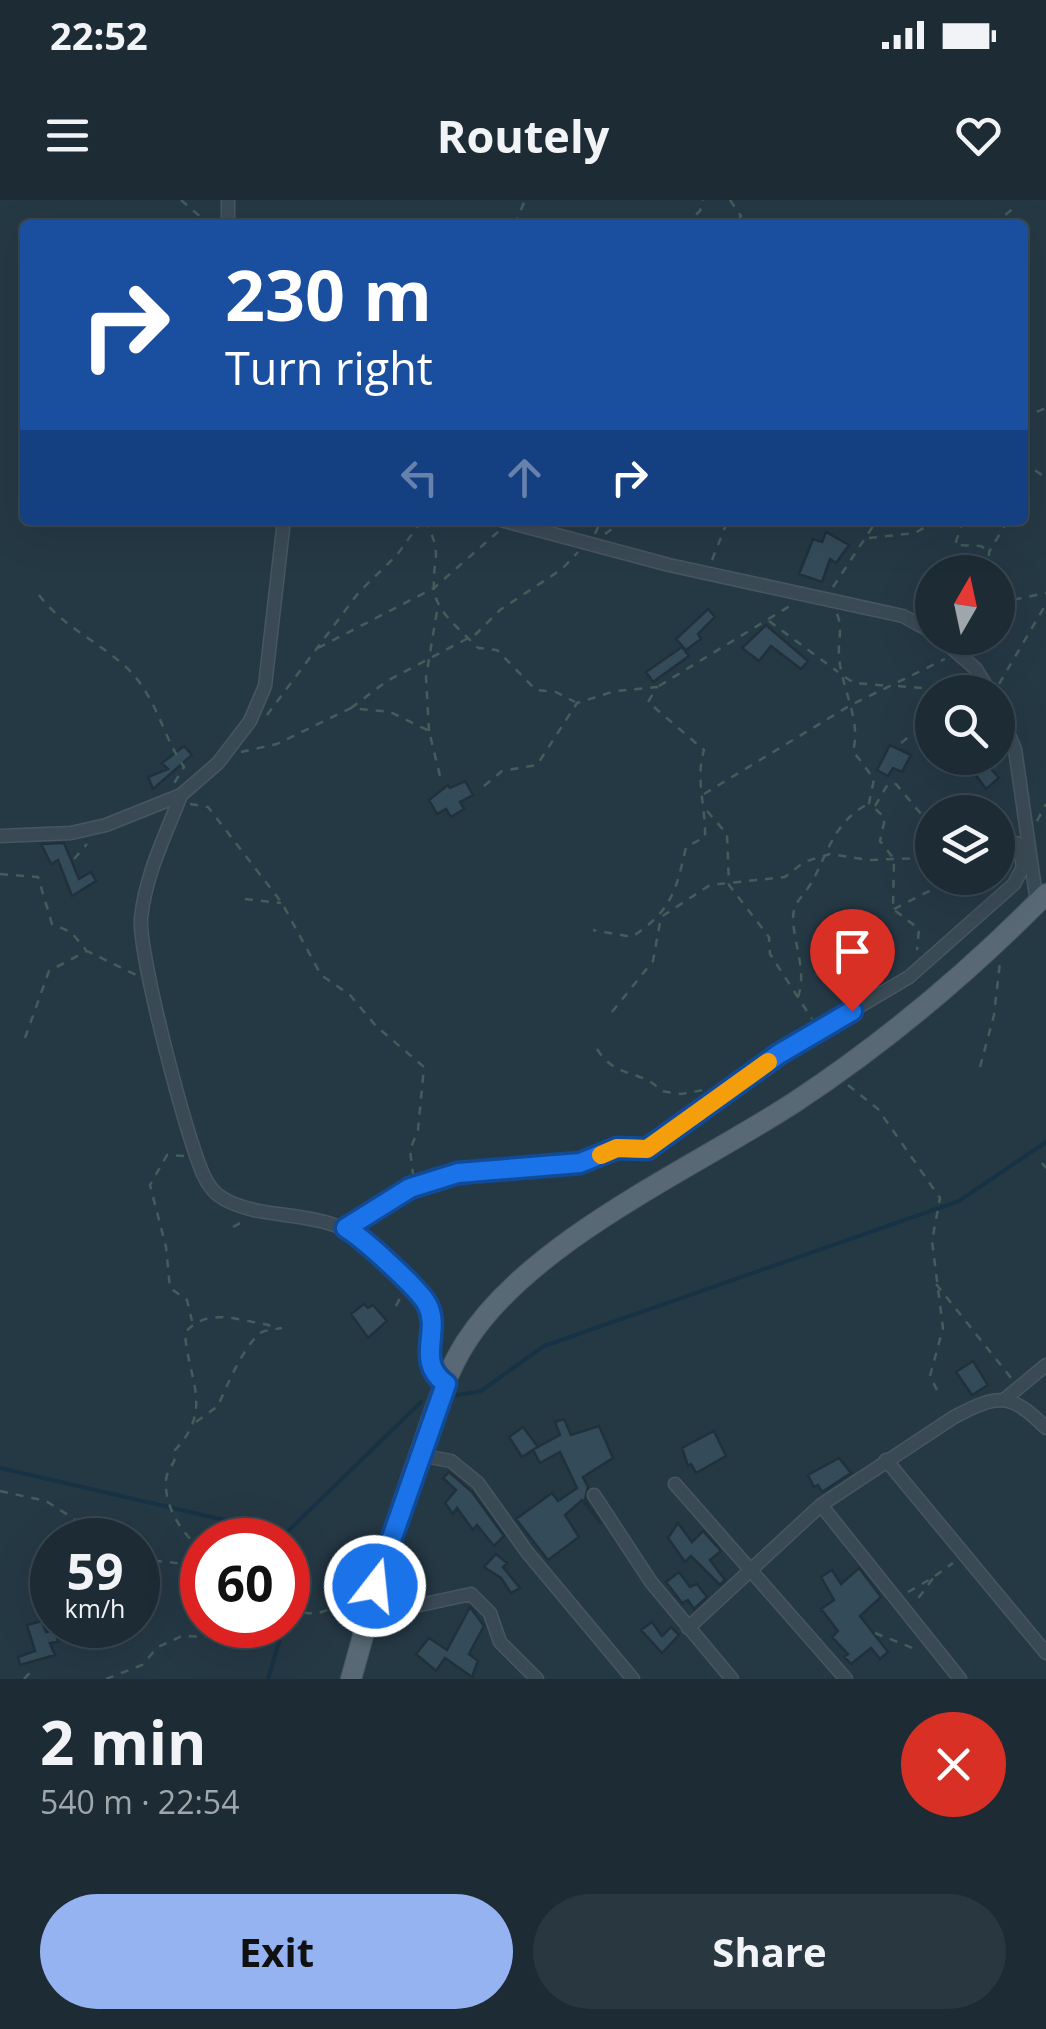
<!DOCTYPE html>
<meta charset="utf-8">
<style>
body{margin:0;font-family:"Open Sans",sans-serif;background:#293740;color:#f1f3f6;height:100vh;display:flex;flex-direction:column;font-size:38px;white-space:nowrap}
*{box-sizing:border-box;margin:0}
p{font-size:32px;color:#a0a7ac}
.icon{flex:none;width:55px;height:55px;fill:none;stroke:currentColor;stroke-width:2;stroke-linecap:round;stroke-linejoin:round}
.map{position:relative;height:1479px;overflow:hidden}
.details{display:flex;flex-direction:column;background:#1c2b34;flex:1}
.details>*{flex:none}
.top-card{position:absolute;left:20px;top:20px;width:1008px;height:305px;border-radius:10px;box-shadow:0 10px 40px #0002,0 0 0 2px #3a474f;background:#1a4fa0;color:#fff;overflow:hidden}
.needle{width:65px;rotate:9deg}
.controls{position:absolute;left:915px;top:355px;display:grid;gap:20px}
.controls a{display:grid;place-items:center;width:100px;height:100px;border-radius:50%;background:#1c2b34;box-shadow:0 10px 40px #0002,0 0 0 2px #3a474f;font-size:50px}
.speed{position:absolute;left:30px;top:1318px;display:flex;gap:20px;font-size:50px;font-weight:700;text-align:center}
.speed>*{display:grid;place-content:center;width:130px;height:130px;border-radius:50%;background:#1c2b34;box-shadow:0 10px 40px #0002,0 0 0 2px #3a474f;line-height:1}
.speed small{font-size:25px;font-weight:400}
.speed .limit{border:15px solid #d22;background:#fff;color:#111}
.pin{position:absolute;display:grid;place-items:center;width:85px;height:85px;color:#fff;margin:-102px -42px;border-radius:50% 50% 50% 0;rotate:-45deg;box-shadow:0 0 10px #0007}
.pin .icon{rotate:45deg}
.me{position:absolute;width:110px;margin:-55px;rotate:16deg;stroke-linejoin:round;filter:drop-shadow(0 0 8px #0008)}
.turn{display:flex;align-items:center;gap:35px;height:210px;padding:0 40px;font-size:45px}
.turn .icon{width:130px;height:130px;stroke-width:2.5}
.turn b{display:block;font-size:70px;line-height:85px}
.lanes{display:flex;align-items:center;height:95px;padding:0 40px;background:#0003;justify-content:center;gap:50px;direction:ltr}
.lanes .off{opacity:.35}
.round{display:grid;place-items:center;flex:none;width:105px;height:105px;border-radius:52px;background:#293740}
.summary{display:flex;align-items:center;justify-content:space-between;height:170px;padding:0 40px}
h1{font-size:60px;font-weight:700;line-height:75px}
.action{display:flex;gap:20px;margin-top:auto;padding:20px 40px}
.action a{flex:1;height:115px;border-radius:60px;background:#95b2f1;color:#111;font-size:40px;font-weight:700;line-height:115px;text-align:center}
.action a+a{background:#293740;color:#f1f3f6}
.status{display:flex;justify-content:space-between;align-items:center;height:70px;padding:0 50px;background:#1c2b34;direction:ltr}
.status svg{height:28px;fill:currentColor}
header{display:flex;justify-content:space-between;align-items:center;height:130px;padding:0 40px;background:#1c2b34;font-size:45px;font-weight:700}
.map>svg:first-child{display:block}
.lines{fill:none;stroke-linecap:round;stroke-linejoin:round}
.stream{stroke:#173245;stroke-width:4}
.building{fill:#344b5a;stroke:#20313c;stroke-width:2.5}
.street-casing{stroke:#475661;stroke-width:15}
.primary-casing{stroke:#475661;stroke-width:22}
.path{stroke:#415e5b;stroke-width:2.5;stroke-dasharray:8 8;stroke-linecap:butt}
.street{stroke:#3a4a55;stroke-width:12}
.primary{stroke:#586975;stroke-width:20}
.route-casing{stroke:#114b97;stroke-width:25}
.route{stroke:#1a73e8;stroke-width:18}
.slow{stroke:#f59e0b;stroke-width:18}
</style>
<div class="status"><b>22:52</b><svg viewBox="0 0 49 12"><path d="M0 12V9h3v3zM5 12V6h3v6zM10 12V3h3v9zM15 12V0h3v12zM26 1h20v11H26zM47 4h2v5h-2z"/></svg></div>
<header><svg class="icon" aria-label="menu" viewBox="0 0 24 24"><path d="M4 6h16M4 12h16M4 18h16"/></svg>Routely<svg class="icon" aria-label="heart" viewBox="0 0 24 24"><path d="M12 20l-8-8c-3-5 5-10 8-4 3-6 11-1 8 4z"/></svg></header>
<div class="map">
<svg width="1046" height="1479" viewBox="0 0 1046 1479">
<rect width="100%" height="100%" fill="#253945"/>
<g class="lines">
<path class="stream" d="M 447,1197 L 481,1191 L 544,1146 L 959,1001 L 1046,942
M 0,1268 L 285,1334 L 421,1202
M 268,1479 L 284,1425"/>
</g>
<path class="building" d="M 826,332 L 849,345 L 836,363 L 830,359 L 822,382 L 799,374 L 813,339 L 822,342 Z
M 708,409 L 715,417 L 698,434 L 701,439 L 686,450 L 676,439 Z
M 766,425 L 808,461 L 801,469 L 771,446 L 759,461 L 742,448 Z
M 682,447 L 689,456 L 653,482 L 646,472 Z
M 890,545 L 911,555 L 902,572 L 893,568 L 888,576 L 877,570 Z
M 184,546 L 192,555 L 153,589 L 148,577 L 168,569 L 162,563 Z
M 979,558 L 1003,558 L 990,568 L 999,578 L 986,589 L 969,566 Z
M 465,581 L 473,595 L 460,602 L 464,609 L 451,617 L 446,609 L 437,614 L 429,600 L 448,585 L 450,588 Z
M 64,643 L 79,679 L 91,672 L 96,681 L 72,696 L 58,660 L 51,664 L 41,644 Z
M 364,1104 L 368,1108 L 373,1105 L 387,1121 L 368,1138 L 351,1114 Z
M 973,1161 L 988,1185 L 972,1195 L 956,1172 Z
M 564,1219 L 571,1235 L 599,1226 L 613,1258 L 583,1277 L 588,1287 L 585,1300 L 601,1324 L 582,1300 L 565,1315 L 579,1337 L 548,1360 L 516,1319 L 552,1293 L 558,1301 L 577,1288 L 560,1252 L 540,1263 L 533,1250 L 522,1257 L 509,1237 L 523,1227 L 538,1247 L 534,1249 L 560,1235 L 555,1222 Z
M 714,1231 L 726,1256 L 696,1273 L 691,1264 L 688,1266 L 682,1248 Z
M 839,1258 L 851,1273 L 822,1292 L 818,1285 L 814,1287 L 808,1275 Z
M 449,1272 L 472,1292 L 504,1336 L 494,1346 L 477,1325 L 473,1330 L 457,1308 L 453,1314 L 445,1303 L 456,1290 L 443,1278 Z
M 678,1323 L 692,1342 L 703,1331 L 721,1351 L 710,1360 L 725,1380 L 720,1385 L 691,1356 L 685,1362 L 668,1338 Z
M 496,1354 L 507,1363 L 503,1367 L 520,1388 L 511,1393 L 501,1378 L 484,1367 Z
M 859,1368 L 881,1397 L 860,1416 L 888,1452 L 880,1459 L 871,1448 L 851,1464 L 844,1457 L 848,1454 L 832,1437 L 838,1431 L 821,1409 L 834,1400 L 821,1377 L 832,1370 L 841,1384 Z
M 679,1372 L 690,1387 L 697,1384 L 707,1397 L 694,1409 L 688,1400 L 682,1403 L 666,1382 Z
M 470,1407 L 484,1426 L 469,1454 L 478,1461 L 472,1477 L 445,1458 L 436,1471 L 416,1454 L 429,1438 L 447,1450 Z
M 42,1421 L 46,1432 L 56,1430 L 58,1442 L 50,1443 L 55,1455 L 20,1465 L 18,1457 L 35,1451 L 27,1425 Z
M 652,1422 L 662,1436 L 671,1427 L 679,1435 L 662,1453 L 641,1430 Z"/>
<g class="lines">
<defs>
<path id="street" d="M 228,25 L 228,0
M 501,320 L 669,365 L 903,416 L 932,432
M 940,438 L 976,469 L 990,492
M 998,509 L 1015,549 L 1037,703
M 181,595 C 165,637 146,673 141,718 C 138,753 187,941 204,976 C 208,985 215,994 224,999 C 269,1024 329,1005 373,1049 C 389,1065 420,1085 428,1108 C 438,1136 417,1163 445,1183
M 0,636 L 71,633 L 106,625 L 181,595 L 218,563 L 250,521 L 265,486 L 284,320
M 346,1028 L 411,988 L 458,973 L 580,963 L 617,948 L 647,949 L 779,854 L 909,777 L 1014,684 L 1023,667 L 1019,644 L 998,638
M 1005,1199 L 1046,1165
M 419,1255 L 451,1261 L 478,1283 L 527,1352 L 633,1479
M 886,1260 L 1046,1453
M 675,1284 L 846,1479
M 594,1295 L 651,1382 L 732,1479
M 821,1305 L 960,1479
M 375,1386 L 420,1405 L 471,1394 L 490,1413 L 500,1442 L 537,1479
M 688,1428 L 821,1305 L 954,1217 C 998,1194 1010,1192 1046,1228"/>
<path id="primary" d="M 351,1479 C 373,1400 394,1324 422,1247 C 434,1212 446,1173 466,1142 C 531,1040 694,968 795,902 C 886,842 969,772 1046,694"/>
</defs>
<use href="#street" class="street-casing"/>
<use href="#primary" class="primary-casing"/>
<path class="path" d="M 181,0 L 210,25
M 730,0 L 741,16 L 736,25
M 515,25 L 525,0
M 684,25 L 700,11 L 703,0
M 993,25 L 1015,7
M 1022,218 L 1046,208
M 1022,261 L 1046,278
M 1022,299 L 1024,297
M 425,320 C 444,357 432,356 434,390 C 436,412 464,433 478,448 L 497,450 L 536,490 L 556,492 L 575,502
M 963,320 L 955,345 L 981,346 L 989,352
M 595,334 L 601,320
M 605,334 L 624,320
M 869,338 L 915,333 L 937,320
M 712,360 L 728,320
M 989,372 L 989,352 L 1008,320
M 833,387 L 877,320
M 39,395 C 63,427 98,441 127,468 C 157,497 162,535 184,567 L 173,585
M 998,403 L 1046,393
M 837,414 C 843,428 838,440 839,454 C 840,486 862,520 853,551 L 874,579 L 869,603 L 885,618 L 880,641 L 894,659 L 893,709 L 919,729 L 917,750
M 769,421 L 838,472
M 318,448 L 434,388 L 499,331
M 845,477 L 854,483 L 890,486
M 999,484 L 1046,404
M 659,486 L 793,404
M 898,486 L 933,489 L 969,484
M 351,508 L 387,481 L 476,434 L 500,410 L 562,369 L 578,352
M 267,515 L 359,392 L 397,355 L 422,320
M 429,531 L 426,477 L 438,405
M 901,543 L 932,519
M 241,552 L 277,544 L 351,508 L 390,512 L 429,531 L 440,576
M 484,586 L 502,571 L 537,565 L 577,503 L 615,491 L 657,487 L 648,502 L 704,550 C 695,580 706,606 705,637 L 686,647 C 676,692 671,711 632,737 L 593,730
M 704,594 L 849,506 L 945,459
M 190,604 L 208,607 L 282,703 L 321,775 L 350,795 L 376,826 L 424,867 L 418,930 L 410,950 L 413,974
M 875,606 L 888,584 L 896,584 L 932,627
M 707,611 L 727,634 L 729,685 L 769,737 L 770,754 L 812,819
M 1037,621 L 1046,604
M 74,659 L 87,644
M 0,674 L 38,677 L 52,724 L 71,732 L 86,750
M 245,699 L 281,703
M 894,709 L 943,684
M 798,797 C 807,771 794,745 793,719 C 793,702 802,698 810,685 C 828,655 832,623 868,604
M 612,812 L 653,761 L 661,717 L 710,685 L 785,677 L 804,662 L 830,654 L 869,660 L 921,658 L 932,649
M 25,838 L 49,771 L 87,751 L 136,775
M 597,849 C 616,880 643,869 661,891 L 681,894 L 709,889
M 980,867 L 994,815 L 1000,762
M 848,885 L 878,909 L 940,998 L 932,1041 L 943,1128 L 930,1176 L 937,1190
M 184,956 L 167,955 L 150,985 L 166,1047 L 170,1088 L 187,1100 L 192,1121
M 1042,963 L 1046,968
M 233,1027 L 246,1020
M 936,1084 L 1012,1179
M 396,1106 L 403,1092
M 196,1222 L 218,1206 C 226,1187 243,1148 259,1134 C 265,1129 274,1130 282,1128
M 0,1291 L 46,1301 L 107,1340
M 202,1349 C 182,1335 164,1306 166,1280 C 167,1267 178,1263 175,1250 C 214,1209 188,1180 185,1133 C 206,1106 241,1121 269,1125 L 271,1131
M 138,1359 L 186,1364 L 202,1382
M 935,1376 L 953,1363
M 908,1392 L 934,1377 L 914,1404
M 288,1411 L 316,1414 L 354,1401
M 875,1433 L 915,1449 L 918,1445
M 24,1479 L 34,1468
M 106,1479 L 142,1465 L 158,1447 L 182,1436 L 220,1437 L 224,1425"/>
<use href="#street" class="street"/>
<use href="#primary" class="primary"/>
</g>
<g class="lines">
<defs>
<path id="route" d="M 375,1386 L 446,1184 C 414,1161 442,1132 427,1104 C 418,1088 363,1038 346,1028 L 410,988 L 458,973 L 580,963 L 617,948 L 647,949 L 779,854 L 852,811"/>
</defs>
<use href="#route" class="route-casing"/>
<use href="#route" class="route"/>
<path class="slow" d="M 601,955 L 617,948 L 647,949 L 768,862"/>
</g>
</svg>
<div class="controls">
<a><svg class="needle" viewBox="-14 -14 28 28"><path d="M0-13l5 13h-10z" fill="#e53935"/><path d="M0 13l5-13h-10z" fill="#a0a7ac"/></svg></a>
<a><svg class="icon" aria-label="search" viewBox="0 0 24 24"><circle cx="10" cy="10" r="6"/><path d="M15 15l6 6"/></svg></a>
<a><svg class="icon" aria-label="layers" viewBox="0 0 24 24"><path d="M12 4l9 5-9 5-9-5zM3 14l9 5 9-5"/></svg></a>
</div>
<div class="speed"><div>59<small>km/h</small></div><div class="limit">60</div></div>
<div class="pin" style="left:852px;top:811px;background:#d93025"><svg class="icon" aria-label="arrive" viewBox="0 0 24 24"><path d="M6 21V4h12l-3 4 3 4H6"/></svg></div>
<svg class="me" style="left:375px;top:1386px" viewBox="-20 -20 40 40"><circle r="17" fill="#1a73e8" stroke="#fff" stroke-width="3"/><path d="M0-11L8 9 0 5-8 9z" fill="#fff"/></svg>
<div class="top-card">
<div class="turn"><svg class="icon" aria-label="right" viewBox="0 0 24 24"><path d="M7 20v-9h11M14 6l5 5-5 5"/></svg><div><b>230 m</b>Turn right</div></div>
<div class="lanes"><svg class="icon off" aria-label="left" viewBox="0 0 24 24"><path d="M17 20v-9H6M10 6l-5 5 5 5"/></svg><svg class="icon off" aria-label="ahead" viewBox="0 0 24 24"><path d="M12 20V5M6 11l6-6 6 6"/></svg><svg class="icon" aria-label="right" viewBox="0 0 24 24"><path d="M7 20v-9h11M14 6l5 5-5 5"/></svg></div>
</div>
</div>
<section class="details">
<div class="summary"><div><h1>2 min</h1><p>540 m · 22:54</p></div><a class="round" style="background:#d93025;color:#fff"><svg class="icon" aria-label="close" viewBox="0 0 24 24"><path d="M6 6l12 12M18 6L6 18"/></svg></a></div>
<div class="action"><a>Exit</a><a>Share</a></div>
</section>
